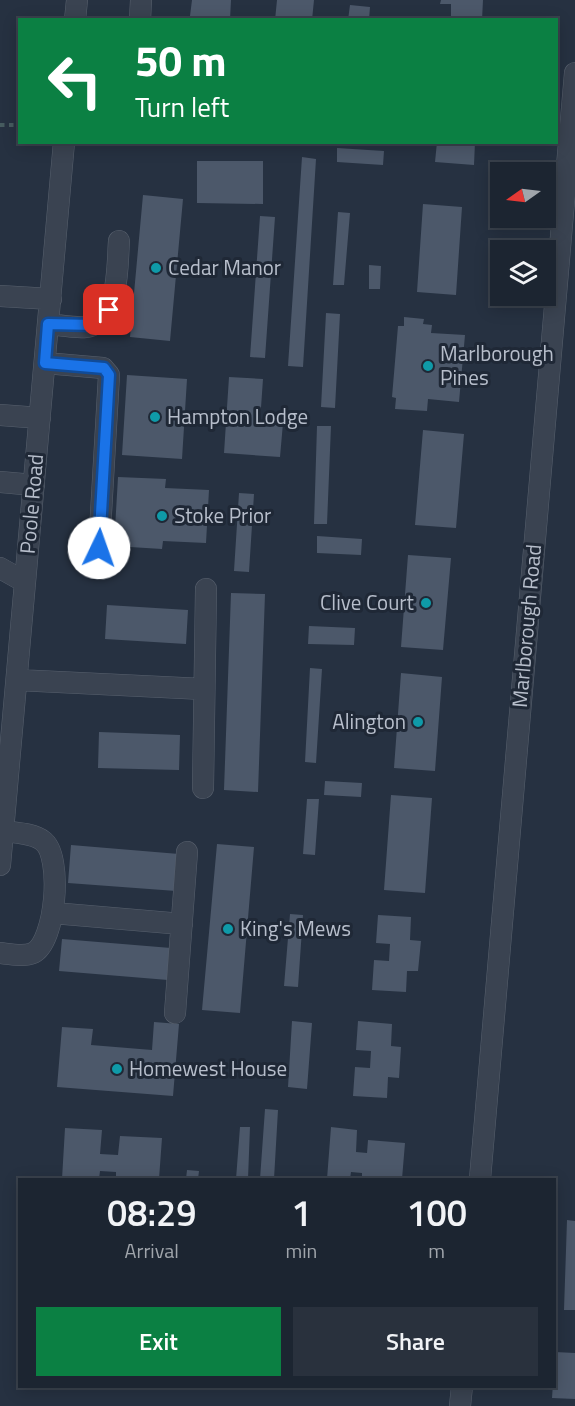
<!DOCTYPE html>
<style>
body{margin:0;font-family:"Titillium Web",sans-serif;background:#29313d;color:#f1f3f6;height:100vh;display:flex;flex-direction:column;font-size:22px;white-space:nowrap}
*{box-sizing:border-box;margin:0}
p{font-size:20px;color:#a0a5ab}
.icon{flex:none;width:33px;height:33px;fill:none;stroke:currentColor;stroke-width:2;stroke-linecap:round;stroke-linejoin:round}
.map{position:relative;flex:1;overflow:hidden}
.sheet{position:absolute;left:18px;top:1178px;width:538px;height:210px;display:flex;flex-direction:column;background:#1c2531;border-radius:0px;box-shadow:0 3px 15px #0003,0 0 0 2px #3a424d}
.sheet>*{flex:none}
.banner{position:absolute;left:18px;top:18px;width:540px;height:126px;border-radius:0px;box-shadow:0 3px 15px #0003,0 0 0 2px #3a424d;background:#0b8043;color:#fff;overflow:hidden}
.needle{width:39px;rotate:256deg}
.buttons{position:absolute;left:490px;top:162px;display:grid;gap:12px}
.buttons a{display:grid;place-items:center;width:66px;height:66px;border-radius:0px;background:#1c2531;box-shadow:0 3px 15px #0003,0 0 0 2px #3a424d;font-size:30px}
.pin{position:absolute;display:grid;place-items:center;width:51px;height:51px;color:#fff;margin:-26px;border-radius:12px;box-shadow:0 3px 9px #0006}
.me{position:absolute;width:66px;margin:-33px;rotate:3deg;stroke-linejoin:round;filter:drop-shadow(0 0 4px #0008)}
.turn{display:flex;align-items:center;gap:21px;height:126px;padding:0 18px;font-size:27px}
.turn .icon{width:78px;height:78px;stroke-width:2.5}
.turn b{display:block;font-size:42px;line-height:51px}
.eta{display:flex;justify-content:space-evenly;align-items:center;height:102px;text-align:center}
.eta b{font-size:36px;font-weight:600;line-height:42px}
.cta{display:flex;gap:12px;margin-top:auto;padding:12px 18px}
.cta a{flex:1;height:69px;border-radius:0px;background:#0b8043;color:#fff;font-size:24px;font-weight:600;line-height:69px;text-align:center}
.cta a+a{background:#29313d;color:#f1f3f6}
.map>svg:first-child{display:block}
.building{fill:#4c586a}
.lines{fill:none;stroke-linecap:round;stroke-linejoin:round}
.minor-casing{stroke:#58616e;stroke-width:22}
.path{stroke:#465b5f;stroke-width:4;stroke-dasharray:4.5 4.5;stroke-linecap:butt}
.minor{stroke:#3a4351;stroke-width:21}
.route-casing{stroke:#114b97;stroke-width:15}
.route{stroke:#1a73e8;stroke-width:10}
.culture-dot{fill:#0f9aa8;stroke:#1f2836;stroke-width:2}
.labels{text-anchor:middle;stroke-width:6;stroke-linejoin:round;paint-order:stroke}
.poi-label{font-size:21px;fill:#b7becb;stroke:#1f2836;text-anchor:start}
.street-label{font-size:21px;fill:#b7becb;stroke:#1f2836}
</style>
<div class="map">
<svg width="575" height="1406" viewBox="0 0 575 1406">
<rect width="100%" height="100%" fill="#263141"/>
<path class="building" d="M 192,0 L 231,0 L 230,20 L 163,20 L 163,16 L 190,16 Z
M 277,0 L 314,0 L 312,20 L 275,20 Z
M 441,0 L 483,0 L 482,20 L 451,20 L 451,4 L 440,4 Z
M 350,5 L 370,7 L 369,20 L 348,20 Z
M 437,142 L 475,142 L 474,165 L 435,162 Z
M 337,148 L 384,151 L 383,165 L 337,162 Z
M 302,157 L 316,159 L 303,367 L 288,366 Z
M 197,161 L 263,161 L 263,204 L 197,203 Z
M 143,195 L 183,199 L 170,341 L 130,337 Z
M 423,204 L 462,207 L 456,295 L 417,292 Z
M 338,212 L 350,213 L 344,285 L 333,285 Z
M 260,216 L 275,217 L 265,358 L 250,357 Z
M 369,265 L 381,266 L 380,289 L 369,289 Z
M 326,313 L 340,314 L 335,408 L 321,407 Z
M 404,317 L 424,319 L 423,324 L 432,325 L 431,333 L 465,335 L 459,402 L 428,399 L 427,411 L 395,409 L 396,398 L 392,397 L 398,326 L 404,326 Z
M 127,375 L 187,379 L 182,459 L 122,455 Z
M 229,377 L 263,379 L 260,422 L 283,423 L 280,457 L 224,453 Z
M 317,426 L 331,426 L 327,524 L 314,524 Z
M 423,430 L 464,434 L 456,528 L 415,525 Z
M 118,477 L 166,479 L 165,488 L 209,490 L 206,543 L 163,541 L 162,549 L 114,546 Z
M 239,493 L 254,494 L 249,572 L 234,571 Z
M 317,536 L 362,539 L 361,555 L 317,553 Z
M 408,555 L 451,558 L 443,650 L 401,647 Z
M 231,593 L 265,594 L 258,792 L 224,790 Z
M 107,605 L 188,610 L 186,644 L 105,639 Z
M 309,626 L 355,628 L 354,645 L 308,644 Z
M 310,668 L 322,669 L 316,763 L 305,762 Z
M 401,673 L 442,677 L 435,771 L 394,768 Z
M 99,732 L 180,735 L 179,770 L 98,768 Z
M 325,781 L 362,783 L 361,797 L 324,795 Z
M 391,795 L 432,798 L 425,893 L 384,890 Z
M 307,799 L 319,799 L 315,855 L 303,854 Z
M 217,844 L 254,847 L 240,1013 L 202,1010 Z
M 71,845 L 179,854 L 176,891 L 68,883 Z
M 290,914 L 303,915 L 298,987 L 284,986 Z
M 378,915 L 411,917 L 410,940 L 421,941 L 418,971 L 407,971 L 406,992 L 372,990 L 374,960 L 389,961 L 390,944 L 376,943 Z
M 62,939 L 171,948 L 168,980 L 59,971 Z
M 292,1021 L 312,1023 L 307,1089 L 288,1087 Z
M 358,1021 L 392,1024 L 391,1046 L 401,1047 L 399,1078 L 388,1077 L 387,1098 L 353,1096 L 355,1067 L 370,1068 L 371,1051 L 356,1050 Z
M 154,1022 L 179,1024 L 173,1096 L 57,1087 L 62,1027 L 93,1029 L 91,1045 L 152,1050 Z
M 265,1109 L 278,1110 L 274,1179 L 260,1179 Z
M 240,1127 L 250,1127 L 248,1179 L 236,1179 Z
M 331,1127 L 357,1130 L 356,1152 L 367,1153 L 368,1140 L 405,1143 L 402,1179 L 362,1179 L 362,1173 L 351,1172 L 350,1179 L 327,1179 Z
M 65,1128 L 102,1130 L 100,1154 L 118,1155 L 120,1136 L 162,1138 L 159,1179 L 116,1179 L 116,1172 L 100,1171 L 99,1179 L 62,1179 Z
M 187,1170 L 199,1171 L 198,1179 L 186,1179 Z
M 567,1220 L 575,1221 L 575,1310 L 564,1310 Z
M 555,1352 L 575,1353 L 575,1399 L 552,1398 Z"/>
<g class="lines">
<defs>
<path id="minor" d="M 75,20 L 77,0
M 140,20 L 141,0
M 0,296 L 51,299
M 48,324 C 60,325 74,328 86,327 C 120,323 117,265 119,241
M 45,363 L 103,368 L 109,375 L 99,548
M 0,415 L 40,418
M 0,482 L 34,485
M 0,568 L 25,582
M 17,680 L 203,689
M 203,788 L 206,589
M 0,865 L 64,142
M 53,913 L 182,924
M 0,953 C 9,954 24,957 33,953 C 56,942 63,856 43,841 C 33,833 15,833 3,831
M 175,1013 L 187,852
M 480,1179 L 575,73
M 460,1406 L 462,1386"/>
</defs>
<use href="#minor" class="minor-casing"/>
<path class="path" d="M 0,125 L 20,125"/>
<use href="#minor" class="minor"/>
</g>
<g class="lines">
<defs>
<path id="route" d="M 99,548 L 109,375 L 104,368 L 45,363 L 48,324 L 94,325 L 109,310"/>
</defs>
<use href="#route" class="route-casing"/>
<use href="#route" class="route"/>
</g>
<g class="culture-dot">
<circle cx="156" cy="268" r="6"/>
<circle cx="428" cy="366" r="6"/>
<circle cx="155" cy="417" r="6"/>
<circle cx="162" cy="516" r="6"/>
<circle cx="426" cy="603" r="6"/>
<circle cx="418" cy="722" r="6"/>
<circle cx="228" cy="929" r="6"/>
<circle cx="117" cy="1069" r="6"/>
</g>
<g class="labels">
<g class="poi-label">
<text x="168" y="275">Cedar Manor</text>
<text x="440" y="361">Marlborough<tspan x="440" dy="24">Pines</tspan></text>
<text x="167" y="424">Hampton Lodge</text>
<text x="174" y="523">Stoke Prior</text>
<text x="414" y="610" text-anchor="end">Clive Court</text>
<text x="406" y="729" text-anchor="end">Alington</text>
<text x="240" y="936">King's Mews</text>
<text x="129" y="1076">Homewest House</text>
</g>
<g class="street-label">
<text transform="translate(32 504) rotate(-85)" y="7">Poole Road</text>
<text transform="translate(527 626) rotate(-85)" y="7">Marlborough Road</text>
</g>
</g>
</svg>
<div class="buttons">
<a><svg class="needle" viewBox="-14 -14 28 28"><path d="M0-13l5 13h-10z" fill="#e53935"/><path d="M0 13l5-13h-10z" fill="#a0a5ab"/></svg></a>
<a><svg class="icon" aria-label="layers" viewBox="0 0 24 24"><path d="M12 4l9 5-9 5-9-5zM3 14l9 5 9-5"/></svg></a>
</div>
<div class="pin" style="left:109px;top:310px;background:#d93025"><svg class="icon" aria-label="arrive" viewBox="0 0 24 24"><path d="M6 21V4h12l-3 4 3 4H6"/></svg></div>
<svg class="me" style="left:99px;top:548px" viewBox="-20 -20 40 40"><circle r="19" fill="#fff"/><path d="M0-13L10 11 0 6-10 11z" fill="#1a73e8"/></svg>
<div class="banner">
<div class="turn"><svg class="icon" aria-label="left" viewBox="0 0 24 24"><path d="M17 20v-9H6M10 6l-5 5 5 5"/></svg><div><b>50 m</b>Turn left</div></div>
</div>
<section class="sheet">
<div class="eta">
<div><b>08:29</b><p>Arrival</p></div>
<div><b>1</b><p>min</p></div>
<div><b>100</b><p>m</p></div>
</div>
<div class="cta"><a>Exit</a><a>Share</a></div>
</section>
</div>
